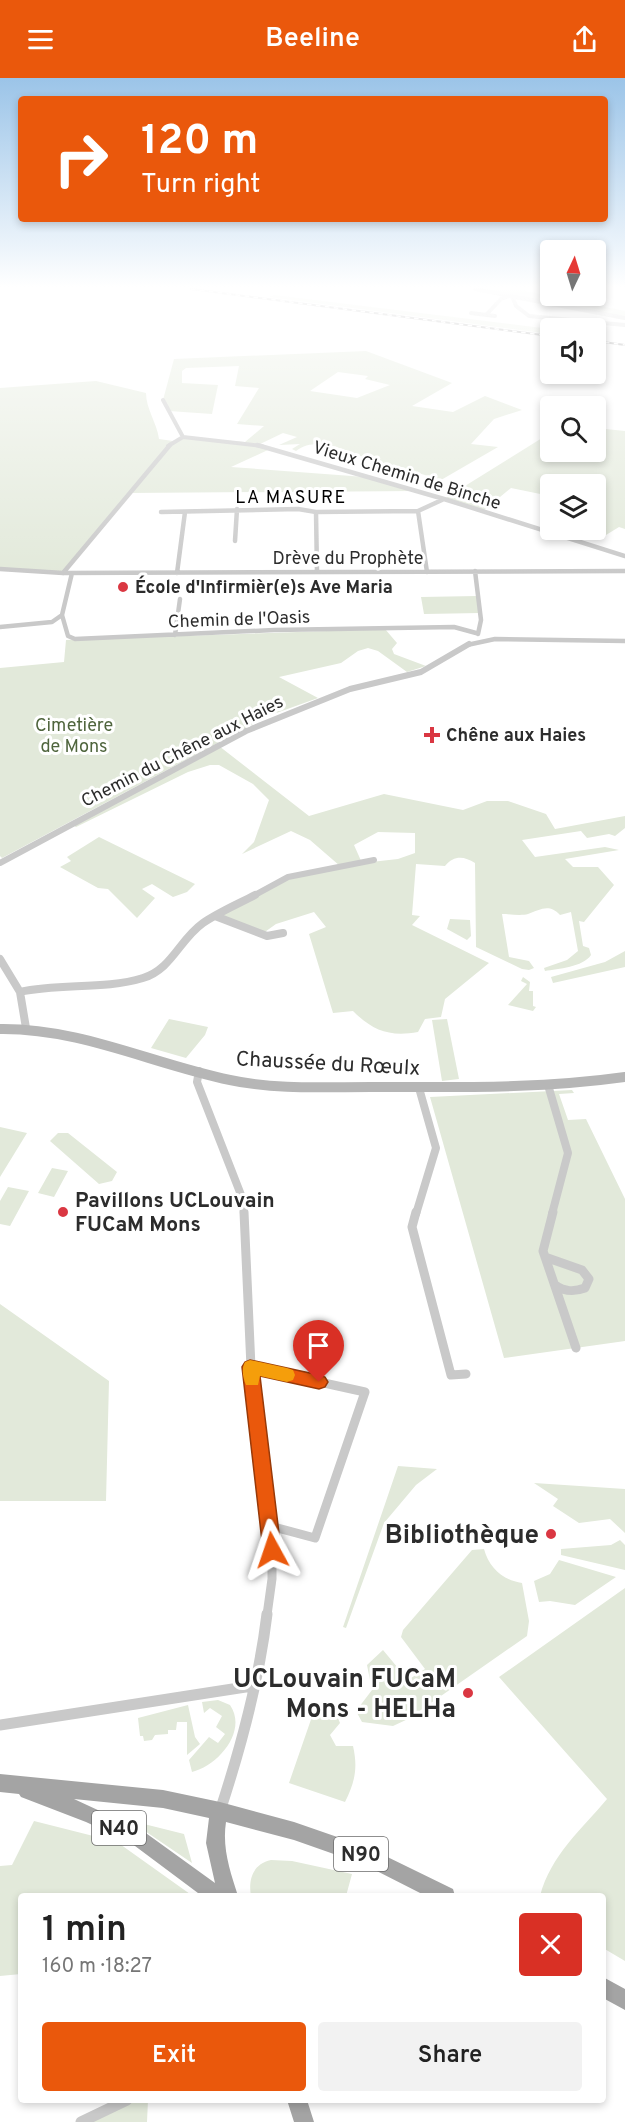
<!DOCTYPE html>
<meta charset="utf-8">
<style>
body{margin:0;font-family:Overpass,sans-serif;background:#f2f2f2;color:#222;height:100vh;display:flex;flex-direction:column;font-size:22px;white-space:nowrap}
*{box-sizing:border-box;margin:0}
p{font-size:20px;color:#767676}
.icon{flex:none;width:33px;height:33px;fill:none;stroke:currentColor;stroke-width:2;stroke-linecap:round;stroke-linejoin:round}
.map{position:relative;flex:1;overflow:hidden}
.panel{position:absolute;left:18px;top:1815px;width:588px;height:210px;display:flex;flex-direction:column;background:#fff;border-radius:6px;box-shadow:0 3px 9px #0003}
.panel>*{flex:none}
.hud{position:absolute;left:18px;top:18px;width:590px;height:126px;border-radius:6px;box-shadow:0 3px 9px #0003;background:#ea580c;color:#fff;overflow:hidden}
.needle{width:39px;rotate:4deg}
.tools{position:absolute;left:540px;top:162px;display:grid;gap:12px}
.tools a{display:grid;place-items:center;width:66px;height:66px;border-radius:6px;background:#fff;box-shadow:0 3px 9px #0003;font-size:30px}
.pin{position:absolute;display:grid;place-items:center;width:51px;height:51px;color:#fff;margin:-62px -26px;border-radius:50% 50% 50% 0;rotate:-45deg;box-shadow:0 0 6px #0007}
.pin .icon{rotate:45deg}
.me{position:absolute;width:66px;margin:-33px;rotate:355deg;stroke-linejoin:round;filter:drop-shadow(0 0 4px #0008)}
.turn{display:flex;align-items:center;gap:21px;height:126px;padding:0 24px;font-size:27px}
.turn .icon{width:78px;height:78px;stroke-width:2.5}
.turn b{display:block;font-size:42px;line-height:51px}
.round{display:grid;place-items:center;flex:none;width:63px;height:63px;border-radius:6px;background:#f2f2f2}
.overview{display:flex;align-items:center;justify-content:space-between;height:102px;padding:0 24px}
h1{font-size:36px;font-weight:600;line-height:45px}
.primary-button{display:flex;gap:12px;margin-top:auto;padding:12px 24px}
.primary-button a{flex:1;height:69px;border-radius:6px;background:#ea580c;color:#fff;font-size:24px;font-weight:600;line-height:69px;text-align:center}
.primary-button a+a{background:#f2f2f2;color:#222}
header{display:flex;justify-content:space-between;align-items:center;height:78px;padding:0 24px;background:#ea580c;color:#fff;font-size:27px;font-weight:600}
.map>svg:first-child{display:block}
.green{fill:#e2e9da;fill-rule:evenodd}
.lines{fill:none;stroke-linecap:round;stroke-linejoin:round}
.minor-far5{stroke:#c9c9c9;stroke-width:4}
.minor-far4{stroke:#c9c9c9;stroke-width:4.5}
.minor-far3{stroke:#c9c9c9;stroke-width:6}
.minor-far2{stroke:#c9c9c9;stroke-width:8}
.minor-far1{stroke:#c9c9c9;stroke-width:9}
.minor{stroke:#c9c9c9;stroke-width:11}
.secondary{stroke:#b6b6b6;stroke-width:10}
.primary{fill:#a4a4a4;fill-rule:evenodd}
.rail-casing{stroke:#818181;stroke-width:2}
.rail{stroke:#fff;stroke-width:1.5;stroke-dasharray:4.5;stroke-linecap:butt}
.route{fill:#ea580c;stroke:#983908;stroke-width:1.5}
.slow{fill:#f59e0b}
.poi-dot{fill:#da3742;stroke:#fff;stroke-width:2}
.labels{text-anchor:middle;stroke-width:6;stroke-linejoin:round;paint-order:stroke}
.far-street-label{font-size:18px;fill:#2c2c2c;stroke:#fff}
.far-neighbourhood-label{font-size:18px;letter-spacing:1.5px;fill:#000;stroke:#fff}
.far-poi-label{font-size:18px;font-weight:bold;fill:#2c2c2c;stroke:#fff;text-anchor:start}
.far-park-label{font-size:18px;fill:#4f653d;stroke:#fff}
.shield{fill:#fff;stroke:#6b6b6b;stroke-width:1.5}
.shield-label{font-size:20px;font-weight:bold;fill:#2c2c2c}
.street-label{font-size:21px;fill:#2c2c2c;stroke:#fff}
.poi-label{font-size:21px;font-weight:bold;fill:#2c2c2c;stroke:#fff;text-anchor:start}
.near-poi-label{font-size:26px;font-weight:bold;fill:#2c2c2c;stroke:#fff;text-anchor:end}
</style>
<header><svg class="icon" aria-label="menu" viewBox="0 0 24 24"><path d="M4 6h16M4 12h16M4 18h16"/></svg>Beeline<svg class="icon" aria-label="share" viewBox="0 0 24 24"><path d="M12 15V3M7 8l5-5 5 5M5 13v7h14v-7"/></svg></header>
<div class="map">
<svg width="625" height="2044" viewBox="0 0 625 2044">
<rect width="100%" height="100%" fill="#fff"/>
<path class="green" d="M 480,211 L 516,211 L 625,233 L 625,242 L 498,218 L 502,216 Z
M 274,217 L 550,251 L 550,256 L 269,219 Z
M 366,273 L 452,305 L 412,328 L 453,334 L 485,318 L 522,332 L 494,341 L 471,366 L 498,369 L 441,402 L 386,385 L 373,390 L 376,387 L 370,386 L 374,383 C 353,377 320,355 296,373 L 292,371 L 300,366 L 279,367 L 297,359 L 283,355 L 258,367 L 270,371 L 231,389 L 365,399 L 416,413 L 128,415 L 63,495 L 0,491 L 0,310 L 96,303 L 146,315 C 146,331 157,345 159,361 L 173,363 L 183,359 L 245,364 L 264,348 L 237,346 L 259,310 L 235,308 L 239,288 L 186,290 L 182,293 L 182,305 L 218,307 L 212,336 L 169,333 L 163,322 L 174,281 ZM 338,294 L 368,298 L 365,301 L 390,307 L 357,320 L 310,313 Z
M 596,350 L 625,353 L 625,451 L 619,449 L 606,457 L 596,454 L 605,448 L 596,445 L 596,406 L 550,406 L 550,418 L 511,410 L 483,433 L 444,421 L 550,355 L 550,374 L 596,374 Z
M 477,518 L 480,535 L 424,536 L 421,519 Z
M 385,551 L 397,565 L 392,571 L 394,576 L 426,588 L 407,594 L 378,573 L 368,570 L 358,573 L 341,585 L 279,599 L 318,620 L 268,638 L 2,780 L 0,778 L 0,590 L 64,584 L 66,562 Z
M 219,668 L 309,738 L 384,716 L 463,732 L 487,723 L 508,723 L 546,736 L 555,751 L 625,738 L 625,750 L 615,758 L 609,756 L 587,760 L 581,753 L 522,762 L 535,779 L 605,769 L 619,772 L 565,781 L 573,789 L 598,789 L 614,807 L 584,844 L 579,843 L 583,868 L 589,870 L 591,877 C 583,889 558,891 545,893 L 544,890 L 567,882 L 578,873 L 571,834 L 560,837 C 549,825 540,832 528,836 C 521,838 509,836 502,836 L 509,879 L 529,883 L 534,890 L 529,892 L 522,891 L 476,869 L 475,785 C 464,778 454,777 445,788 L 416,786 L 412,837 L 420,838 L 412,847 L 489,885 L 445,921 L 441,939 L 425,941 L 418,954 C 390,959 373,953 353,933 L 333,935 L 309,856 L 326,849 L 314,834 L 276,846 L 262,856 L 215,838 L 288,799 L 340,788 L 310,762 L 291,753 L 242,776 L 254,764 L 269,722 L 253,706 L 219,687 L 210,687 L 188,694 L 76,749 L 71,746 ZM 378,754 L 415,755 L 415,775 L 398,781 L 362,785 L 354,767 Z
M 99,759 L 195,806 L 187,814 L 173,819 L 152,806 L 142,811 L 155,820 L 137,840 L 108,811 L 98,810 L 60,789 L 71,783 L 67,779 Z
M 450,841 L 470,842 L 471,858 L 467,862 L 447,851 Z
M 625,873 L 625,889 L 553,905 L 551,899 L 605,884 Z
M 523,899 L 530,904 L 529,913 L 533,913 L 533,928 L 536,929 L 533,933 L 508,927 L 527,906 L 521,903 Z
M 169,941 L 208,949 L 205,957 L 186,980 L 151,970 Z
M 447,941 L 459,1001 L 442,1003 L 432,942 Z
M 572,1012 L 574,1015 L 559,1016 L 568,1042 L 586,1041 L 625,1121 L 625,1263 L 504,1280 L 430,1019 Z
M 0,1049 L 27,1055 L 0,1099 Z
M 58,1055 L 68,1055 L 117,1094 L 112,1103 L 99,1106 L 50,1063 Z
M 52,1090 L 68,1093 L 54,1119 L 38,1115 Z
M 8,1109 L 29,1113 L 10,1148 L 0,1146 L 0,1123 Z
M 0,1226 L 109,1303 L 106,1423 L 0,1423 Z
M 398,1388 L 437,1391 L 416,1407 L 384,1445 L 346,1550 L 343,1549 Z
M 534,1405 L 625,1411 L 625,1455 L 610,1441 L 579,1445 L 553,1428 L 558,1421 Z
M 620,1462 L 625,1467 L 625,1492 L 561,1477 L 561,1471 L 611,1467 Z
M 484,1471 C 489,1490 503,1502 522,1505 L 529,1543 L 527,1558 L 408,1641 L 393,1648 L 362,1644 L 356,1633 L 372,1612 L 367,1587 L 383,1572 L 408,1602 L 425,1591 L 401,1559 L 403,1552 L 472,1472 Z
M 559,1482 L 616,1499 L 575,1527 L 550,1523 L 539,1524 L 534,1503 L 550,1496 Z
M 625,1510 L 625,1883 L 603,1870 L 603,1818 L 540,1818 C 551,1777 581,1752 607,1721 L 499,1599 Z
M 218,1622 L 230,1627 C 248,1653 218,1688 192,1694 L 189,1682 L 209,1659 L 218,1665 L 225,1656 L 216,1649 L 222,1638 L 210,1630 L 204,1635 L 202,1624 Z
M 188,1627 L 195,1659 L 200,1666 L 187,1677 L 187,1644 L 177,1644 L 176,1652 L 168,1652 L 168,1656 L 155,1657 L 152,1662 L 144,1663 L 143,1658 L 140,1658 L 138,1640 Z
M 316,1627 L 335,1633 L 340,1645 L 330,1657 L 336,1668 L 353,1668 C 358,1690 355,1704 345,1724 L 289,1705 Z
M 34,1743 L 117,1764 L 190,1816 L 187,1818 L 21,1818 L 21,1896 L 0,1898 L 0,1788 L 12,1787 Z
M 144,1746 L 184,1756 L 192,1785 L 142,1751 Z
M 271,1782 L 292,1783 L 352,1796 L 346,1818 L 251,1818 C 248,1801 253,1786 271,1782 Z
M 117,2022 L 148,2022 L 147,2044 L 81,2044 Z"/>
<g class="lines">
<path class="minor-far5" d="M 475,211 L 625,240
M 512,218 L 516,228 L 529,238 L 625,247
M 471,235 L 495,238
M 486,237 L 501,221 L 509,218
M 163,322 L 183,359
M 183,359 L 262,368
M 168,368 L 183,359"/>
<path class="minor-far4" d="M 257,367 L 444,421 L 625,478
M 418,433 L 427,494
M 161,434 L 298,431 L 316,434 L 418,433 L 444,421
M 316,434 L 317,494
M 235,463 L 237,431
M 0,491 L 63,495 L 625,493
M 475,493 L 481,542 L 478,556
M 63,495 L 170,367
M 72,495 L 62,537 L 68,558 L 75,561 L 274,552 L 454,549 L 476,555
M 177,495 L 185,434
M 0,549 L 52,544 L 62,537
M 175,557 L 180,521
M 467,567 L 495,561 L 625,563"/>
<path class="minor-far3" d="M 0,785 L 246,653 L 350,611 L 421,594 L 469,566
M 253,818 L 288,799 L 374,782"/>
<path class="minor-far2" d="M 215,838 L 267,858 L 283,855
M 0,881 L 20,914 L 26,950
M 20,914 C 60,905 104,912 143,900 C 172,891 179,862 203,845 C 219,834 238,826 255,817
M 199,993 L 197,1004 L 243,1122 L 244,1136
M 548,1007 L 568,1075 L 552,1136
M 416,1136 L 436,1070 L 419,1010"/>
<path class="minor-far1" d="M 244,1134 L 251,1289 L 272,1472 L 272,1501 L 267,1537
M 416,1134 L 412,1149 L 451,1297 L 466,1296
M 553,1134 L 543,1173 L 576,1270
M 545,1179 L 582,1192 L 589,1201 L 585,1210 C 574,1214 565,1214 555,1207
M 251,1289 L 365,1314 L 315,1460 L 270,1448"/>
<path class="minor" d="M 0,1647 L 252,1608
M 220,1733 C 241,1669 259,1603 267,1536
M 81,2044 L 127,2022"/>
<path class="secondary" d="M 0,951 C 81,950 152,986 230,1002 C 276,1012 324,1009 371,1009 C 456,1009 540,1011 625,999"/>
<path class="primary" d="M 0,1696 L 163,1712 L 220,1724 L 294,1744 L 369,1770 L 453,1811 L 455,1818 L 426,1818 L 365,1787 L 294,1762 L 226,1744 C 222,1770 230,1793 238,1818 L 202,1818 L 131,1765 L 86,1744 L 21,1719 L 19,1716 L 0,1714 ZM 74,1721 L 163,1730 L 209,1740 L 206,1765 L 215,1805 L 143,1753 Z
M 603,1899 L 625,1911 L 625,1932 L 603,1920 Z
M 287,2022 L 307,2022 L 314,2044 L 294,2044 Z"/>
<defs>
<path id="rail" d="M 191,211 L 550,258
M 596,263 L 625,267"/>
</defs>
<use href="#rail" class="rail-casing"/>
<use href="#rail" class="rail"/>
</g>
<linearGradient id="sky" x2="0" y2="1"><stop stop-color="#9bc4e8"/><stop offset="0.42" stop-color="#fff"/><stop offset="1" stop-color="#fff" stop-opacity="0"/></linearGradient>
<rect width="625" height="497" fill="url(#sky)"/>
<path class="route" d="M 250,1282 L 319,1297 L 325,1299 L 328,1304 L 325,1309 L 319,1311 L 260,1298 L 281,1472 L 278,1478 L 272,1480 L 265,1478 L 263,1472 L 242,1289 L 245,1284 Z"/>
<path class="slow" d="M 250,1282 L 287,1290 L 293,1292 L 295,1297 L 293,1302 L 287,1304 L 260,1298 L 258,1307 L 246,1307 C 243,1300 241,1291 245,1284 Z"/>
<g class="poi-dot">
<circle cx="123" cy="509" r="6"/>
<path d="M429 648h6v6h6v6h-6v6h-6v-6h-6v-6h6z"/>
<circle cx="63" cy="1134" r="6"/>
<circle cx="551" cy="1456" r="6"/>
<circle cx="468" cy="1615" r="6"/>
</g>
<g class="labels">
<g class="far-street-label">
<text transform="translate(407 397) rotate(17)" y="6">Vieux Chemin de Binche</text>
<text x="348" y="486">Drève du Prophète</text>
<text transform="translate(239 541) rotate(-2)" y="6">Chemin de l'Oasis</text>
<text transform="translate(182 673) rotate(-27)" y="6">Chemin du Chêne aux Haies</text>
</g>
<g class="far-neighbourhood-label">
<text x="291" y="425">LA MASURE</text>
</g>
<g class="far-poi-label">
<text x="135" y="515">École d'Infirmièr(e)s Ave Maria</text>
<text x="446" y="663">Chêne aux Haies</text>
</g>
<g class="far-park-label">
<text x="74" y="653">Cimetière<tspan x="74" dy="21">de Mons</tspan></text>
</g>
<g class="shield">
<rect x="92" y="1733" width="54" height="34" rx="4.5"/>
<rect x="334" y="1759" width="54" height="34" rx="4.5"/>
</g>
<g class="shield-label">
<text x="119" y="1757">N40</text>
<text x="361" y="1783">N90</text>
</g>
<g class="street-label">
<text transform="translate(328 985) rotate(3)" y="7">Chaussée du Rœulx</text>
</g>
<g class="poi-label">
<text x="75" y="1129">Pavillons UCLouvain<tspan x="75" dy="24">FUCaM Mons</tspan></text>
</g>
<g class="near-poi-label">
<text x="539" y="1465">Bibliothèque</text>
<text x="456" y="1609">UCLouvain FUCaM<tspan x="456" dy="30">Mons - HELHa</tspan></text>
</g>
</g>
</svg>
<div class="tools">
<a><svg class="needle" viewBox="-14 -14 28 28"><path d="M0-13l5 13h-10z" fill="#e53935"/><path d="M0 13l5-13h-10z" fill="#767676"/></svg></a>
<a><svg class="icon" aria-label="sound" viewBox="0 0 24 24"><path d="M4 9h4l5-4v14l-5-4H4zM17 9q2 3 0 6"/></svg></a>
<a><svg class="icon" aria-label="search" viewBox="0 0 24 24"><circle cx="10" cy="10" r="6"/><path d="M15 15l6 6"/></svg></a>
<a><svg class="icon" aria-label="layers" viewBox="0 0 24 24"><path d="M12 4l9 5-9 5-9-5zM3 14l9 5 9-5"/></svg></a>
</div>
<div class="pin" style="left:319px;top:1304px;background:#d93025"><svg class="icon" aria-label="arrive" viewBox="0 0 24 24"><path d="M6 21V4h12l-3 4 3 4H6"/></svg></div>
<svg class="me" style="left:272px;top:1472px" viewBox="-20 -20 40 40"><path d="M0-17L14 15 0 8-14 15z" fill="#ea580c" stroke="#fff" stroke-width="4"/></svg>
<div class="hud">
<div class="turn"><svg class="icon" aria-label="right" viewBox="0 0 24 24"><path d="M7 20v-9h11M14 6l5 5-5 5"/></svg><div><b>120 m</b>Turn right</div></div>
</div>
<section class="panel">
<div class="overview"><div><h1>1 min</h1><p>160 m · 18:27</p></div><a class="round" style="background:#d93025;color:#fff"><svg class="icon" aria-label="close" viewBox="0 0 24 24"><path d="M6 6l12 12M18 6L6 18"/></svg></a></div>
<div class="primary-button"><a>Exit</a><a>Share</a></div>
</section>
</div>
